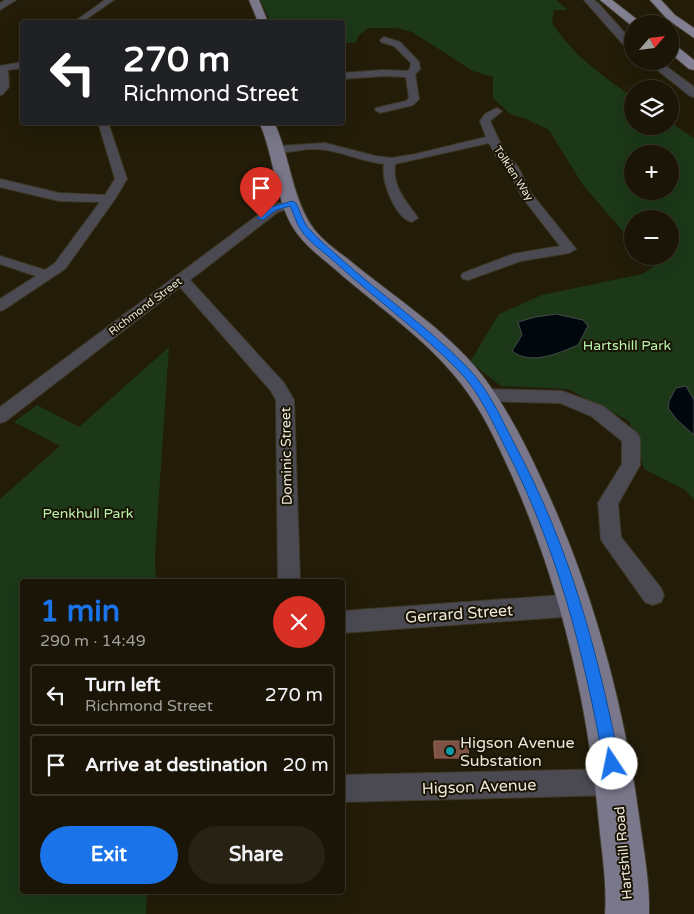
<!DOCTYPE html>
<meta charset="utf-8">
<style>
body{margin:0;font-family:"Varela Round",sans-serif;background:#272214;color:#f1f3f6;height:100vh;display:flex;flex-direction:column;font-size:19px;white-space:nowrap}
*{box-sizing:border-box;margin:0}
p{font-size:16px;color:#9f9f9b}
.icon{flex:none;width:28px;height:28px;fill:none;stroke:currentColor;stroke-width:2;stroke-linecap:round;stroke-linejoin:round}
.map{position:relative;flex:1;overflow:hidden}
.sheet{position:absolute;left:20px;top:579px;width:325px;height:315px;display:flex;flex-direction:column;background:#1a1506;border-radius:5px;box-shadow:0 5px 20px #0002,0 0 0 1px #383428}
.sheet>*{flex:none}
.hud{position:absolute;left:20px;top:20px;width:325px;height:105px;border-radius:5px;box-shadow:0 5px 20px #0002,0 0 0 1px #383428;background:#202124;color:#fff;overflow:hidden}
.needle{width:32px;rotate:62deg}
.fabs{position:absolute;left:624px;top:15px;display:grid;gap:10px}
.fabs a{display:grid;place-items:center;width:55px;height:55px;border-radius:50%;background:#1a1506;box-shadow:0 5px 20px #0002,0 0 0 1px #383428;font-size:25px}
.pin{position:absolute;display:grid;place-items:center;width:42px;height:42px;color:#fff;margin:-51px -21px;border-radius:50% 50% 50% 0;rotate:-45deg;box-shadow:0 0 5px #0007}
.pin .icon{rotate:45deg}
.me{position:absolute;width:55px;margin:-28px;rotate:349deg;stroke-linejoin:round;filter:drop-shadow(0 0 4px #0008)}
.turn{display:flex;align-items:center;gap:18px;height:105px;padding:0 20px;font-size:22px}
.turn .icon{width:65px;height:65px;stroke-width:2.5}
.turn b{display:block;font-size:35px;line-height:42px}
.round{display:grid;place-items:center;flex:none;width:52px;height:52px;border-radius:26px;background:#272214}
.overview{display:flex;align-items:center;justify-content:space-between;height:85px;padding:0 20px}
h1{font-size:30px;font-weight:700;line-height:38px;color:#1a73e8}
.button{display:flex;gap:10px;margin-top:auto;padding:10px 20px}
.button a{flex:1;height:58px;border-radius:30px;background:#1a73e8;color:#fff;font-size:20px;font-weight:700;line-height:58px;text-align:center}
.button a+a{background:#272214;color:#f1f3f6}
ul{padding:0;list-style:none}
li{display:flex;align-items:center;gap:15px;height:62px;margin:0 10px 8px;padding:0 10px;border:2px solid #383428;border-radius:5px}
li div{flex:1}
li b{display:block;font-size:19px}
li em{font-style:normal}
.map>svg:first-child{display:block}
.green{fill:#1c3818;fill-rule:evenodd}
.water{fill:#00080d;stroke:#464b4b}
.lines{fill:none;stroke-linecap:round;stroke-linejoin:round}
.minor-casing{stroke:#3e3926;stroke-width:2}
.tertiary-casing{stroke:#3e3926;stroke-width:2}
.primary-casing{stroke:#3e3926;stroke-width:2}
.trunk-casing{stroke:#3e3926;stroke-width:2}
.minor{fill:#4b4a53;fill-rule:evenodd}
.tertiary{fill:#4b4a53;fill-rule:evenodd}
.primary{fill:#7a778a;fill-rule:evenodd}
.trunk{fill:#848094;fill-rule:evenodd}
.wall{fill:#714033}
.building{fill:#7e5245;stroke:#8f695c}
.route{fill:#1a73e8;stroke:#114b97}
.culture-dot{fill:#0f9aa8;stroke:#181302;stroke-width:2}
.labels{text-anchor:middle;stroke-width:4;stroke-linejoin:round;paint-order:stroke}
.far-street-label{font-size:11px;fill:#ebe8db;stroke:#181302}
.park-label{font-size:14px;fill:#b7f2ad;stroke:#181302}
.street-label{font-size:14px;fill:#ebe8db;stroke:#181302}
.near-street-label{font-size:16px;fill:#ebe8db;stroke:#181302}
.near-poi-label{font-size:16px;fill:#ebe8db;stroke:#181302;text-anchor:start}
</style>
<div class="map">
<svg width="694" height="914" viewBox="0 0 694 914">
<rect width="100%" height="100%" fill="#221c08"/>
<path class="green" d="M 260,0 L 556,0 L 568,10 L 554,10 L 552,23 C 576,58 598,72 632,97 L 632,126 L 670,126 L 670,122 L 694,138 L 694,500 L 685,490 L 644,469 L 629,421 L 568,389 L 501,386 L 470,362 L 499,314 L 542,295 L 642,274 L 654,266 L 645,256 L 670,256 L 670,219 L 632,219 L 632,242 L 583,185 L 549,130 L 524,118 L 510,114 L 493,98 L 493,77 L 473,71 L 412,32 L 397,28 L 368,28 L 358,36 L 356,43 L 343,43 L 342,22 L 271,22 ZM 632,154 L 670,154 L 670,191 L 632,191 Z
M 169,347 L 155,555 L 156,581 L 22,581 L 22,891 L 147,891 L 146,914 L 0,914 L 0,499 L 60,446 L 14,422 L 37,405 L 79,427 Z"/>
<path class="water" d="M 556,314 L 583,320 L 588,326 L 578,345 C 559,353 531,366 512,351 L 522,335 L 518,322 L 535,317 Z
M 686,386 L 694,400 L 694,435 L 677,420 L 668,408 L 669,401 L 676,388 Z"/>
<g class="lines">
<defs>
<path id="minor" d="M 105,0 L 114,0 L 82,22 L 74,22 Z
M 384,37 L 400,42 L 419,62 L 420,69 L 415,74 L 419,99 L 413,105 L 380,113 L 375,110 L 376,108 L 406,101 L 409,98 L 406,77 L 384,76 L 342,79 L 342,73 L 384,70 L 408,71 L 410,68 L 411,63 L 394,46 L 381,42 L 380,40 Z
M 22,62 L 22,68 L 8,70 L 9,87 L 3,94 L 0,95 L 0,66 Z
M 497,108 L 502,111 L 490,121 L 505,153 L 518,167 L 531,193 L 576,249 L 569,253 L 521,261 L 468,280 L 463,279 L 461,276 L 463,273 L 513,254 L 560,246 L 522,197 L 507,168 L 496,156 L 489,143 L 395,164 C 392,187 406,201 418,218 L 412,222 C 395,218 381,181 384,164 C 358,161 336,148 311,149 C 300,149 280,156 272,149 L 278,146 L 325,143 L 375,156 L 391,158 L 416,154 L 486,137 L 480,121 L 485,114 Z
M 98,122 L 108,122 L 127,179 L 115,199 L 65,269 L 5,309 L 0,311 L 0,299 L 36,276 L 0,264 L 0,256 L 45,270 L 55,263 L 100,202 L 59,201 L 0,187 L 0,179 L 59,193 L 105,195 L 115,179 Z
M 292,199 L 296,200 L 298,203 L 296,206 L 278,212 L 190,280 L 284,383 L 294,400 L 300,581 L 278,581 L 276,400 L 271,391 L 180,287 L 6,421 L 0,423 L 0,407 L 270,206 Z
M 484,389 L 562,391 L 603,406 L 637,433 L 640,438 L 640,465 L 618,504 L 621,537 L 661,588 L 664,595 L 661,602 L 653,605 L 645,602 L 601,540 L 598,503 L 622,464 L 622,441 L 591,416 L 560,403 L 484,401 L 478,399 L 475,395 L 478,391 Z
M 576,594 L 584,598 L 587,605 L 584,612 L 576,616 L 342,633 L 342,611 Z
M 616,769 L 625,773 L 629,782 L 625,791 L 616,795 L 342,802 L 342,775 Z"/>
<path id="tertiary" d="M 5,0 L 16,0 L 0,10 L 0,3 Z
M 584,0 L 594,0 L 598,3 L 632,41 L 632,49 L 628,48 L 622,43 Z
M 646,61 L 659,61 L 694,87 L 694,97 L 690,96 Z"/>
<path id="primary" d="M 249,0 L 259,0 L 268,22 L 258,22 Z
M 259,122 L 274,122 C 290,155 292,200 314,229 C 323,241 336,250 348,259 C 392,296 446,329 482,375 C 505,405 523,440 539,474 C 592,585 624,702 640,823 C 644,853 650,883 649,914 L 605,914 C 607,884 602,854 599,824 C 588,704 561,587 512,476 C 498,445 483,412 462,385 C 428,340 378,307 336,270 C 321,257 305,246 294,229 C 274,197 275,157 259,122 Z"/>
<path id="trunk" d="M 600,0 L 612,0 L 643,24 L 632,24 L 632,26 Z
M 650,0 L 661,0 L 675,15 L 694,28 L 694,38 L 667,19 Z
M 670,43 L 674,44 L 694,60 L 694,70 L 689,69 L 670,53 Z"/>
</defs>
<use href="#minor" class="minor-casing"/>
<use href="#tertiary" class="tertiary-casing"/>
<use href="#primary" class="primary-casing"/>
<use href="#trunk" class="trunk-casing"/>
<use href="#minor" class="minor"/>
<use href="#tertiary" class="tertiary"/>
<use href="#primary" class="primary"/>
<use href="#trunk" class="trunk"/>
</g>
<path class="wall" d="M 434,741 L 469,757 L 468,759 L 434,759 L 433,743 Z"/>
<path class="building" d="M 434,741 L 467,741 L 469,757 L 435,757 Z"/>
<path class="route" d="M 292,201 L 296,203 C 300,211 303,223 310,230 C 319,240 330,249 340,258 C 381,295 428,327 466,366 C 488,388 500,416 514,443 C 570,547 597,649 620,764 L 618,770 L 612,772 L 607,770 L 604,764 C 583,650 558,549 504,445 C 491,419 479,392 459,371 C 421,332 377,300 337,264 C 326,253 309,243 301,230 C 296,223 294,214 290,206 L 276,210 L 263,220 L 257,218 L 271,207 Z"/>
<circle class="culture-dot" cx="450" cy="751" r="5"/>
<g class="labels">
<g class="far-street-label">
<text transform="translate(514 173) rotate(57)" y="4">Tolkien Way</text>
<text transform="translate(145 306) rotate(-37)" y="4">Richmond Street</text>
</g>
<g class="park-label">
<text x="627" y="350">Hartshill Park</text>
<text x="88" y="518">Penkhull Park</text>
</g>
<g class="street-label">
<text transform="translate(286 456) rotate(-91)" y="5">Dominic Street</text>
<text transform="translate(623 853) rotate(-95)" y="5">Hartshill Road</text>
</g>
<g class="near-street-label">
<text transform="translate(459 613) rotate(-4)" y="6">Gerrard Street</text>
<text transform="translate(479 786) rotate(-2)" y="6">Higson Avenue</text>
</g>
<g class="near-poi-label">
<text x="460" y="748">Higson Avenue<tspan x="460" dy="18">Substation</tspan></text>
</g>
</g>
</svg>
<div class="fabs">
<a><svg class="needle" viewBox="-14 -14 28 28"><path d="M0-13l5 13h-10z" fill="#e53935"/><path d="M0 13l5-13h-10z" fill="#9f9f9b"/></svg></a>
<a><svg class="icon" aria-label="layers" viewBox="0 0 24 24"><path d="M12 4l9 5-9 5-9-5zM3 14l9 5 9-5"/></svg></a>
<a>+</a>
<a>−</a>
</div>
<div class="pin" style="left:261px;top:218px;background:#d93025"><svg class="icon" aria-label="arrive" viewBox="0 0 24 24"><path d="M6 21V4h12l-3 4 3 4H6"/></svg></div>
<svg class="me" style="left:612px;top:764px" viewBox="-20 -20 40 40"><circle r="19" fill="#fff"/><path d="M0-13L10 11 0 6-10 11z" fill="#1a73e8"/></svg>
<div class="hud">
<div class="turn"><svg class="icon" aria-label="left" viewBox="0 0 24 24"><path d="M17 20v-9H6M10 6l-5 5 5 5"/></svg><div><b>270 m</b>Richmond Street</div></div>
</div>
<section class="sheet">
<div class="overview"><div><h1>1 min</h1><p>290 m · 14:49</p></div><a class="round" style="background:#d93025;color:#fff"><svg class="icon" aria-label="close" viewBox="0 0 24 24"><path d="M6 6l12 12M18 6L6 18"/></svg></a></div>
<ul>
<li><svg class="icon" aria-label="left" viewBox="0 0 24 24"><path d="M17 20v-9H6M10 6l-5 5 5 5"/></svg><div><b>Turn left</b><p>Richmond Street</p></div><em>270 m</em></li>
<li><svg class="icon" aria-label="arrive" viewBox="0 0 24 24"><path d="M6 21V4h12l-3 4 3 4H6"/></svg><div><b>Arrive at destination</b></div><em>20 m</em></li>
</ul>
<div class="button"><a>Exit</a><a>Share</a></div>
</section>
</div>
